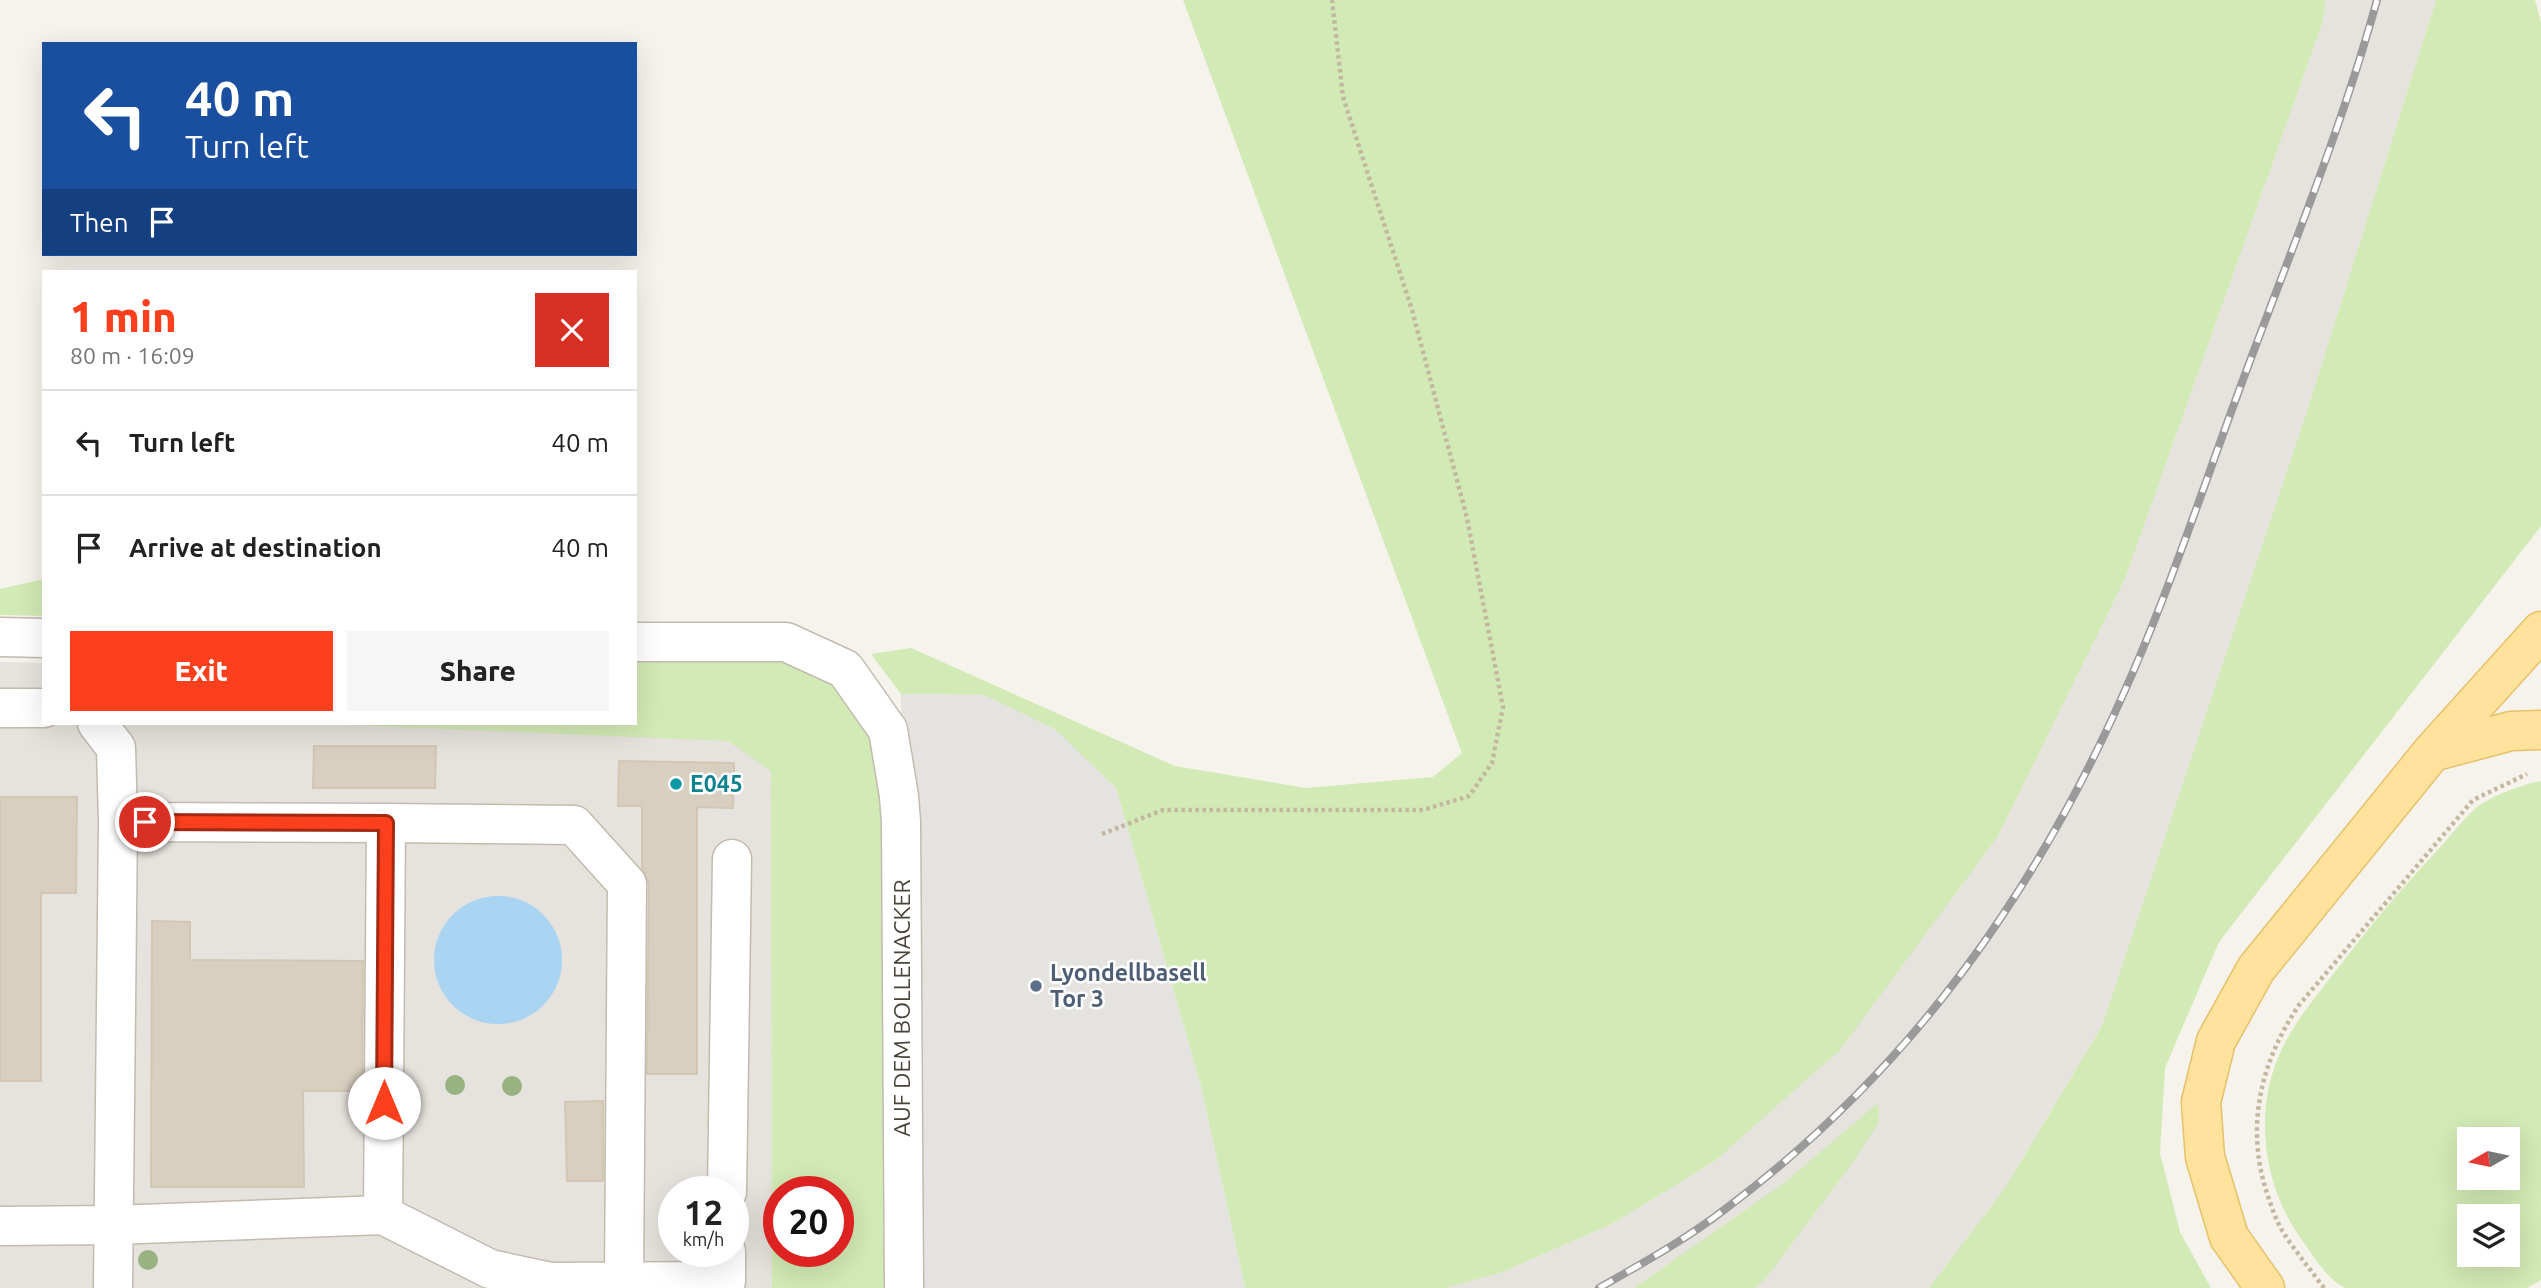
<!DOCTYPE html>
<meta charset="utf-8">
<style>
body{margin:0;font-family:Ubuntu,sans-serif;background:#f6f6f6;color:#222;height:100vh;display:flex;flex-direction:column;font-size:26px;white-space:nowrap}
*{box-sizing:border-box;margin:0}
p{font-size:23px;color:#767676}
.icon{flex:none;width:38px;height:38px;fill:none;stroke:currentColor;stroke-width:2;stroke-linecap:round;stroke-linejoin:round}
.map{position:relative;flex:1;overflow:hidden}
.side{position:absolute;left:42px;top:270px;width:595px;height:455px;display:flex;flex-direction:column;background:#fff;border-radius:0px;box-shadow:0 7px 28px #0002}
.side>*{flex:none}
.guide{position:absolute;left:42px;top:42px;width:595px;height:214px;border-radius:0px;box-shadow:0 7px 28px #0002;background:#1a4fa0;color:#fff;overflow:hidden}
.needle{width:46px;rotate:261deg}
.controls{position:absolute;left:2457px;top:1127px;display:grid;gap:14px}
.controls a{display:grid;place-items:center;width:63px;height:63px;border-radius:0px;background:#fff;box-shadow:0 7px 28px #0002;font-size:35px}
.speed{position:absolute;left:658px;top:1176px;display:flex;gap:14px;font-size:35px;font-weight:700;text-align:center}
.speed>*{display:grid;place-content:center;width:91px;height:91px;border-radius:50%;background:#fff;box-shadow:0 7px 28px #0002;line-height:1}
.speed small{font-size:18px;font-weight:400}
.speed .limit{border:10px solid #d22;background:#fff;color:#111}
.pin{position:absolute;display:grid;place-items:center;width:60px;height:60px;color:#fff;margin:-30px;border:4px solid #fff;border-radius:50%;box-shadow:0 2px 7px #0007}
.me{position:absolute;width:77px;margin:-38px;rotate:0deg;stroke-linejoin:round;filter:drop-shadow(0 0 5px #0008)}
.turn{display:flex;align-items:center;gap:24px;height:147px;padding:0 28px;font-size:32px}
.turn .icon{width:91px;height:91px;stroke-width:2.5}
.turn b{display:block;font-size:49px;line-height:60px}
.then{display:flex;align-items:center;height:66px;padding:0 28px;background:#0003;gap:14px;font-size:26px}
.round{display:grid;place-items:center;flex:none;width:74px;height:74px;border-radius:0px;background:#f6f6f6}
.summary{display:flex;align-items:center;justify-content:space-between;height:119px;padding:0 28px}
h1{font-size:42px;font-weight:800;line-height:52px;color:#fc3f1d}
.button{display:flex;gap:14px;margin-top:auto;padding:14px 28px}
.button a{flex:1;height:80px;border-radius:0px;background:#fc3f1d;color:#fff;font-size:28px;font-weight:800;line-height:80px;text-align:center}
.button a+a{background:#f6f6f6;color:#222}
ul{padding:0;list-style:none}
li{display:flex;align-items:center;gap:21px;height:105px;padding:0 28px;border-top:2px solid #e0e0e0}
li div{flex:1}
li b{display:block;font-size:26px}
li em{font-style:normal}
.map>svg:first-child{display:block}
.industrial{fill:#e6e2dd;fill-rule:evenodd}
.green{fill:#d2eab5;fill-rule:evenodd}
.parking{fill:#e5e3e0}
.water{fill:#a9d4f2}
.building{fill:#d8cfc1;stroke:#d3c7b4;stroke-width:2}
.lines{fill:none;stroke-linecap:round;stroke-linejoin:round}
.minor-casing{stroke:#c2bbae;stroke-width:41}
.major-casing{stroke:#e6c16a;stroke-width:41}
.path{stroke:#c4b79f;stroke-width:4.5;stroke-dasharray:3.5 3.5;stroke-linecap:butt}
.minor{stroke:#fff;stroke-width:38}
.major{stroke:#ffe39c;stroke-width:38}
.rail-casing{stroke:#9a9a9a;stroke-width:8}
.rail{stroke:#fff;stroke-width:5;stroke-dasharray:16;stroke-linecap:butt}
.tree{fill:#97b381}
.route-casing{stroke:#a42913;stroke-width:18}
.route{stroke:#fc3f1d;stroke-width:12}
.culture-dot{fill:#0f9aa8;stroke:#fff;stroke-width:2.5}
.service-dot{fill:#5c6f8a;stroke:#fff;stroke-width:2.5}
.labels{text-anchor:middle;stroke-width:5;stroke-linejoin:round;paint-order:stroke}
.culture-label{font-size:23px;font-weight:bold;fill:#0d838f;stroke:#fff;text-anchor:start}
.service-label{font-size:23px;font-weight:bold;fill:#4e5e75;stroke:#fff;text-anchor:start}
.street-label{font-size:23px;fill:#4b4439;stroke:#fff}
</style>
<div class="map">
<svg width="2541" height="1288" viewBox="0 0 2541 1288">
<rect width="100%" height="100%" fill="#f6f3ec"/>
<path class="industrial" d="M 2326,0 L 2436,0 L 2308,408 L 2102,1026 L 2005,1188 L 1929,1288 L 1445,1288 L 1500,1273 L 1612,1224 L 1715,1161 L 1998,836 L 2125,579 L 2322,24 Z
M 0,662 L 44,663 L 44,723 L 635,723 L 760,670 L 880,1288 L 0,1288 ZM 674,1192 L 733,1192 L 733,1251 L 674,1251 ZM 779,1192 L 838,1192 L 838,1251 L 779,1251 Z"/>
<path class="green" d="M 1183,0 L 2326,0 L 2322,24 L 2125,579 L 1998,836 L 1840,1050 L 1715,1161 L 1612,1224 L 1500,1273 L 1445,1288 L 1245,1288 L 1201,1087 L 1116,788 L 984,695 L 901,694 L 871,654 L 911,648 L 1175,766 L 1306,788 L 1433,777 L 1462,753 Z
M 2436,0 L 2535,0 L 2541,23 L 2541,526 L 2219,942 L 2165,1068 L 2160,1153 L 2180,1232 L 2211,1288 L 1929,1288 L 2005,1188 L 2102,1026 L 2308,408 Z
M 44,579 L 44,616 L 0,615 L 0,589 Z
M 635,655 L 802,660 L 849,691 L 868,729 L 883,791 L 888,1288 L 772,1288 L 771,771 L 728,741 L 301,723 L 635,723 ZM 779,1192 L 838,1192 L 838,1251 L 779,1251 Z
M 2541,781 L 2541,1280 L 2527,1288 L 2345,1288 C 2325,1278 2313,1255 2300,1237 C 2268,1193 2256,1128 2272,1075 C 2284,1032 2315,998 2342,963 C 2371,925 2401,889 2434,854 C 2448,839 2462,820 2477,807 C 2491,796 2524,784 2541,781 ZM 2508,1139 L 2508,1178 L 2469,1178 L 2469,1139 ZM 2508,1216 L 2508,1255 L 2469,1255 L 2469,1216 Z
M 1878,1103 L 1879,1122 L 1851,1165 L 1766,1278 L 1755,1288 L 1634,1288 L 1784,1183 Z"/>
<path class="parking" d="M 901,694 L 984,695 L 1055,729 L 1116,788 L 1201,1087 L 1245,1288 L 904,1288 Z"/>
<path class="water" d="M434 960a64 64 0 1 1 128 0a64 64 0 1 1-128 0Z"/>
<path class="building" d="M 314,746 L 436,746 L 435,788 L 313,788 Z
M 619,761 L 734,763 L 733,808 L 697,807 L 697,1074 L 647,1074 L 649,884 L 642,868 L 642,806 L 618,806 Z
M 0,797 L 77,797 L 76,893 L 41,893 L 41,1081 L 0,1081 Z
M 152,921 L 190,922 L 190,960 L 363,961 L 362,1091 L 303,1091 L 304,1187 L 151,1187 Z
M 603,1101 L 603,1181 L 567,1181 L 565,1102 Z"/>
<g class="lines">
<defs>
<path id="minor" d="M 0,637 L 44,638
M 635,642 L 786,642 L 845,669 L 888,730 L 899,796 L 901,822 L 904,1288
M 0,708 L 44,708
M 97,723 L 116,748 L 118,822 L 113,1288
M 118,822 L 386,823 L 383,1215
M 386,823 L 574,825 L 627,884 L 624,1282
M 727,1192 L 732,859
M 0,1226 L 113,1225 L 383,1215 L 490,1269 L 551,1282 L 726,1281 L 726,1251"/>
<path id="major" d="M 2432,752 L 2511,731 L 2541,730
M 2265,1288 L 2229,1237 L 2205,1157 L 2201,1102 L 2216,1041 L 2256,969 L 2432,752 L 2541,631"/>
</defs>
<use href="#minor" class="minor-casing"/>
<use href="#major" class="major-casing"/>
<path class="path" d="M 1102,834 L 1163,810 L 1423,810 L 1469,796 L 1492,763 L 1503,707 L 1467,518 L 1412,310 L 1343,97 L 1332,0
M 2324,1288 C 2310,1269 2295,1251 2283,1232 C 2275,1219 2270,1202 2265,1187 C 2246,1122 2262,1060 2299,1005 L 2473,800 L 2527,774"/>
<use href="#minor" class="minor"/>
<use href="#major" class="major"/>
<defs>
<path id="rail" d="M 1599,1288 C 1641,1264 1685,1240 1724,1210 C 1914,1068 2040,888 2133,672 C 2172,582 2203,488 2237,396 C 2285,265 2340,135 2377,0"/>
</defs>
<use href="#rail" class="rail-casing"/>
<use href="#rail" class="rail"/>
</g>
<g class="tree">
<circle cx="455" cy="1085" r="10"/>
<circle cx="512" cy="1086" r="10"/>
<circle cx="148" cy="1260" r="10"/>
</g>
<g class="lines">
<defs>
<path id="route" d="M 145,822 L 386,823 L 384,1103"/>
</defs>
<use href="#route" class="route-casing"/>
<use href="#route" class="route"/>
</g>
<circle class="culture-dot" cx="676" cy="784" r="7"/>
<circle class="service-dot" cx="1036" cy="986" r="7"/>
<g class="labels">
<g class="culture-label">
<text x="690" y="792">E045</text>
</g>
<g class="service-label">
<text x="1050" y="981">Lyondellbasell<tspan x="1050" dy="26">Tor 3</tspan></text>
</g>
<g class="street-label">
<text transform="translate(902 1008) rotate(-90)" y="8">AUF DEM BOLLENACKER</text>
</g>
</g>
</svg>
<div class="controls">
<a><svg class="needle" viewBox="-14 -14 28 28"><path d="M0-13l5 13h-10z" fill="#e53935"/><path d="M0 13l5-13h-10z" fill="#767676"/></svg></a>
<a><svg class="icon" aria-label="layers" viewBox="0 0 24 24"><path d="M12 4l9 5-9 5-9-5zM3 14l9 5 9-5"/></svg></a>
</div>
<div class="speed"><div>12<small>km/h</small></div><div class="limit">20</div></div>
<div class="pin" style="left:145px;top:822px;background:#d93025"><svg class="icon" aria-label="arrive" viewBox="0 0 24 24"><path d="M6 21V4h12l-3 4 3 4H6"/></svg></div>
<svg class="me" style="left:384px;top:1103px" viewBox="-20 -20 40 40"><circle r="19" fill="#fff"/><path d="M0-13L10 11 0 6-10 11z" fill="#fc3f1d"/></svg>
<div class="guide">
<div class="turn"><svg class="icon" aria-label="left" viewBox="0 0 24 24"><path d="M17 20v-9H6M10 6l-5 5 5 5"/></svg><div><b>40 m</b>Turn left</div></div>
<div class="then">Then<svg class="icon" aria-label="arrive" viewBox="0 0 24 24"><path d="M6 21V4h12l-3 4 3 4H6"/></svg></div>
</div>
<section class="side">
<div class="summary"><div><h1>1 min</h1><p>80 m · 16:09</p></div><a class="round" style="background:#d93025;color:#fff"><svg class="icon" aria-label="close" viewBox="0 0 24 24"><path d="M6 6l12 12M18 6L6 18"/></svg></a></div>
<ul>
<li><svg class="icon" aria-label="left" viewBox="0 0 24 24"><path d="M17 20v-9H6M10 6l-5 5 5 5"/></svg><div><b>Turn left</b></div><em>40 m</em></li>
<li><svg class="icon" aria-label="arrive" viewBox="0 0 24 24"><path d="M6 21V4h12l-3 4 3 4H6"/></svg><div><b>Arrive at destination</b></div><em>40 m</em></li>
</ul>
<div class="button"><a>Exit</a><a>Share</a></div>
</section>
</div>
